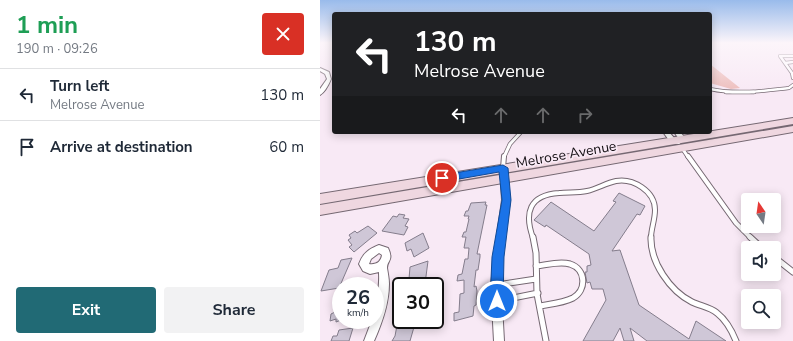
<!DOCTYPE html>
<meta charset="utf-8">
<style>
body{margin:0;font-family:"Nunito Sans",sans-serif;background:#f2f2f3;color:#1f2937;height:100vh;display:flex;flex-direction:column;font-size:15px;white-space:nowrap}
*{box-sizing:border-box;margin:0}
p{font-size:13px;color:#747a83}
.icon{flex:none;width:22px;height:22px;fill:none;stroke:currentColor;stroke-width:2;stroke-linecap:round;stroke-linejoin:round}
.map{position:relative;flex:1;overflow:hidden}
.side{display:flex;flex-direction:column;background:#fff;width:320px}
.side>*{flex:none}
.top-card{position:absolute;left:12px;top:12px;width:380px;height:122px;border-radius:4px;box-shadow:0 2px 10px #0003;background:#202124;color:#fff;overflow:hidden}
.needle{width:26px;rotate:347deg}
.fabs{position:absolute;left:421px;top:193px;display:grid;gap:8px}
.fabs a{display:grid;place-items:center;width:40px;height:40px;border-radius:4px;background:#fff;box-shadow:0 2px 10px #0003;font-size:20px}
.speed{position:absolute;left:12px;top:277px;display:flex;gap:8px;font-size:20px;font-weight:700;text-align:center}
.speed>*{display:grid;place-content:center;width:52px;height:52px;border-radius:50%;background:#fff;box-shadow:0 2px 10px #0003;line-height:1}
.speed small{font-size:10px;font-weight:400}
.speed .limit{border:2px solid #111;border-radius:6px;background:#fff;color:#111}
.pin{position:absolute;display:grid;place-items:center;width:34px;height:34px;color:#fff;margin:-17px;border:2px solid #fff;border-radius:50%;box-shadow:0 1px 4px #0007}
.me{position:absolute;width:44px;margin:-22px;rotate:0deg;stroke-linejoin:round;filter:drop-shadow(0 0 3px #0008)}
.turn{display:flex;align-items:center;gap:14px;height:84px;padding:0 16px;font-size:18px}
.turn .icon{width:52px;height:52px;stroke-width:2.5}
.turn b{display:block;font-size:28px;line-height:34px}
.lanes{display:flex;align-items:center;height:38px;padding:0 16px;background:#0003;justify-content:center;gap:20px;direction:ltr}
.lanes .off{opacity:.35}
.round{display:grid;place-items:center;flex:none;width:42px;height:42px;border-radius:4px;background:#f2f2f3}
.overview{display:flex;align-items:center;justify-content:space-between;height:68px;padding:0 16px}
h1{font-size:24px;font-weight:700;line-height:30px;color:#1e9e55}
.primary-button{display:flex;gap:8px;margin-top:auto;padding:8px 16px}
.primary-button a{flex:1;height:46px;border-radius:4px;background:#216a75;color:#fff;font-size:16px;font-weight:700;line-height:46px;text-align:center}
.primary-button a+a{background:#f2f2f3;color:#1f2937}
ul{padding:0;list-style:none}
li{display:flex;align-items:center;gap:12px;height:52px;padding:0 16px;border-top:1px solid #e0e1e3}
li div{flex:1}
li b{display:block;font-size:15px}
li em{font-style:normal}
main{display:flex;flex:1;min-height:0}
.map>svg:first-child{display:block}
.green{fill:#edbebd}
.building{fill:#cfc7d7;stroke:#847d8c}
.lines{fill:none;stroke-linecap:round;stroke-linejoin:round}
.lane-far3-casing{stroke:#756872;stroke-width:4}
.lane-far2-casing{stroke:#756872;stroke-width:4.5}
.lane-far1-casing{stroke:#756872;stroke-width:6}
.lane-casing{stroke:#756872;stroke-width:7}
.street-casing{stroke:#756872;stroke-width:2}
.secondary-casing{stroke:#756872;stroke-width:2}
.lane-far3{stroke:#fff;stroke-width:2.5}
.lane-far2{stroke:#fff;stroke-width:3}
.lane-far1{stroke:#fff;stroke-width:4}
.lane{stroke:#fff;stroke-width:5}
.street{fill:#fff;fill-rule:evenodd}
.secondary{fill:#efd7e0;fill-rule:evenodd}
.route{fill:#1a73e8;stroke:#114b97}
.labels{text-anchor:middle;stroke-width:3.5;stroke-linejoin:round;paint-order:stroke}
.street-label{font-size:14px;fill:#140f13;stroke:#f8e9f5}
</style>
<main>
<section class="side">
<div class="overview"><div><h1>1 min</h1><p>190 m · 09:26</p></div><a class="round" style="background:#d93025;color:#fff"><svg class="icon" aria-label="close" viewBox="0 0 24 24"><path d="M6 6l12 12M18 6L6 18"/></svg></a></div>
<ul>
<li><svg class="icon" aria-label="left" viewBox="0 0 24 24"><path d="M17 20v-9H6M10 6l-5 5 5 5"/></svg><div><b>Turn left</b><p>Melrose Avenue</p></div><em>130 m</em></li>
<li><svg class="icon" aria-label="arrive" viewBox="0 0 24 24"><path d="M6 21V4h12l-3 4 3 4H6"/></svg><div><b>Arrive at destination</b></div><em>60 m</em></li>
</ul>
<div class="primary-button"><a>Exit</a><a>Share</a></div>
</section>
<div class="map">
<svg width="473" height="341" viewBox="0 0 473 341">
<rect width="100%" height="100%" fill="#f8e9f5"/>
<path class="green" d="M 390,64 L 420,88 L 411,89 L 390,83 Z"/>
<path class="building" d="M 299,193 L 325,206 L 320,215 L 317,214 L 292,251 L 300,250 L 319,305 L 369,339 L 376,321 L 406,341 L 327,341 L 310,328 L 314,341 L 304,341 L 300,328 L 293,341 L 263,341 L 286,300 L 283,289 L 272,289 L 270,282 L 267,283 L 265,272 L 267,272 L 267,266 L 271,265 L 269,254 L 226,225 L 225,227 L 214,220 L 231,202 L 274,231 L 296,202 L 293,201 Z
M 166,202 L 165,205 L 167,205 L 157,254 L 160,254 L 160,257 L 158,270 L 156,270 L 154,287 L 156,286 L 157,291 L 156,305 L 154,306 L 153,316 L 134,321 L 134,313 L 139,312 L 140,294 L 144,293 L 144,280 L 137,281 L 138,275 L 142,274 L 145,259 L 148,259 L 149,248 L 144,248 L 146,237 L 142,237 L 144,232 L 146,232 L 149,219 L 148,219 L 149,216 L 144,216 L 146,211 L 148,211 L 151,203 Z
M 79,214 L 85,215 L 83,218 L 89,219 L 85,226 L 88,227 L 84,235 L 62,231 L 73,216 L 77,217 Z
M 48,226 L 57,233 L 34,252 L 29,247 L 32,245 L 28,240 L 31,238 L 29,235 L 35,231 L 37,233 Z
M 103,233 L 109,248 L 94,257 L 91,249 L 87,251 L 85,243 Z
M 32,258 L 19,288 L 1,291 L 9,270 L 18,268 L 21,260 Z
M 108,261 L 105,284 L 85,286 L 85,281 L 89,279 L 90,267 Z
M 17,305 L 21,306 L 21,320 L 16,322 L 16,319 L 10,321 L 11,314 L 17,311 Z
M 78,320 L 103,320 L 102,326 L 94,327 L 90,341 L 72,341 L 75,336 Z
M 33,328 L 29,341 L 11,341 L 13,336 L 17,336 L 19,330 Z"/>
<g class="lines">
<defs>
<path id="lane-far3" d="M 473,56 L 460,56 L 472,73 L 473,78
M 465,63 L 473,62
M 390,89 C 417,95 442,91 469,88 L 473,85"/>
<path id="lane-far2" d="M 406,92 L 434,92
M 362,148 L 368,157
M 184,157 L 190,144 L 201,132"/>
<path id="lane-far1" d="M 368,156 L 416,223 L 431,238
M 183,168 L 184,156
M 213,238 C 204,213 209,195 239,193 C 248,192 258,193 267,191 C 277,189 286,183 296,181 C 313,178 335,191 335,210 C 335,220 331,229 331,238"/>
<path id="lane" d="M 213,237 L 216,253 L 217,294 L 226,341
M 331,237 C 330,262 350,291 372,302 C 380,306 390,307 397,313 C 406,320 412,331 416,341
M 430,237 L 442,248
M 454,257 L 473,272
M 216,266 C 227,265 239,261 250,264 C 266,269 267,290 253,298 C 243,303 231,304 220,306
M 177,285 L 216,279
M 178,301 L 218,293"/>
<path id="street" d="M 0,68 L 9,72 L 11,79 C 9,84 5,92 0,95 L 0,89 L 7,79 L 5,74 L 0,71 Z
M 343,132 L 349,132 L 355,139 L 358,140 L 359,139 L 354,132 L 360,132 L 366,139 L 359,144 L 351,143 Z
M 183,165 L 186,168 L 190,200 L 182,257 L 181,286 L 184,341 L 174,341 L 171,286 L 174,257 L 182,200 L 180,168 Z
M 59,245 L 68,248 C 74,261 67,260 67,268 C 68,274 69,279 69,284 C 69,304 62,323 54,341 L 44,341 L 52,320 L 55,320 C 55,304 60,290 59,274 L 59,272 L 50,274 L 43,271 L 39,264 C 43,253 49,249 59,245 ZM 59,253 L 62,255 C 61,262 56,265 49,264 L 51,259 Z"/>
<path id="secondary" d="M 473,118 L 473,124 L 0,204 L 0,194 Z
M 473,126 L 473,132 L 0,215 L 0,205 Z"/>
</defs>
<use href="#lane-far3" class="lane-far3-casing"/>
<use href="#lane-far2" class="lane-far2-casing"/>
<use href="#lane-far1" class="lane-far1-casing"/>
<use href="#lane" class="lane-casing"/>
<use href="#street" class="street-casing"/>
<use href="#secondary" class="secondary-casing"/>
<use href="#lane-far3" class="lane-far3"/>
<use href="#lane-far2" class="lane-far2"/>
<use href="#lane-far1" class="lane-far1"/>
<use href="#lane" class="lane"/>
<use href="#street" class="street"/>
<use href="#secondary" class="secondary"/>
</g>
<linearGradient id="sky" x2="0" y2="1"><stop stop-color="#99bbeb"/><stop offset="0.47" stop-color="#fcf5fa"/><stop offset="1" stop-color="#fcf5fa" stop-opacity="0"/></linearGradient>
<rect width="473" height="91" fill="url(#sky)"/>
<path class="route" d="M 183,165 L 188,168 L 191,200 L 184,257 L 183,301 L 181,305 L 177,307 L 172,305 L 170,301 L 172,257 L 182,200 L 179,172 L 122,182 L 118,178 L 122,175 Z"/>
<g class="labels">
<g class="street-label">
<text transform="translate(246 154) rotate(-10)" y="5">Melrose Avenue</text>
</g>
</g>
</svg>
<div class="fabs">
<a><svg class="needle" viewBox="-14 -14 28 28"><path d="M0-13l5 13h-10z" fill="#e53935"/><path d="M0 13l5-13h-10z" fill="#747a83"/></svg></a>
<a><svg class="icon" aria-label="sound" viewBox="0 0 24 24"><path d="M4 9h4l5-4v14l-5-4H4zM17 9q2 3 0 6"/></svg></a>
<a><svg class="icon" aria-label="search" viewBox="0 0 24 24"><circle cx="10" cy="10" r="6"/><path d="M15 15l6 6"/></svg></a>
</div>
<div class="speed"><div>26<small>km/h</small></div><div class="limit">30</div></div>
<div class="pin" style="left:122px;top:178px;background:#d93025"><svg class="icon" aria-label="arrive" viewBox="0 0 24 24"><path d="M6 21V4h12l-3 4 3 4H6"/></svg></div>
<svg class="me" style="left:177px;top:301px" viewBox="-20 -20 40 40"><circle r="17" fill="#1a73e8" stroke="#fff" stroke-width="3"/><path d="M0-11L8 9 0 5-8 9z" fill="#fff"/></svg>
<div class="top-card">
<div class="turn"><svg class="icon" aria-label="left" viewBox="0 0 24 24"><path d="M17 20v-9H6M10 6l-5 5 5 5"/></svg><div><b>130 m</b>Melrose Avenue</div></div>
<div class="lanes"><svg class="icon" aria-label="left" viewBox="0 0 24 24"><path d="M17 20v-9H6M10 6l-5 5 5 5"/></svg><svg class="icon off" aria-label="ahead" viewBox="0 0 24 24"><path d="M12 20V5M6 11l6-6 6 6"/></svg><svg class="icon off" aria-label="ahead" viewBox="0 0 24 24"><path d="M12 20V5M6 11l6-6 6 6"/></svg><svg class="icon off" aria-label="right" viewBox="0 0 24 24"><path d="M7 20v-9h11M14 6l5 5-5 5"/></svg></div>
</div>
</div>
</main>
